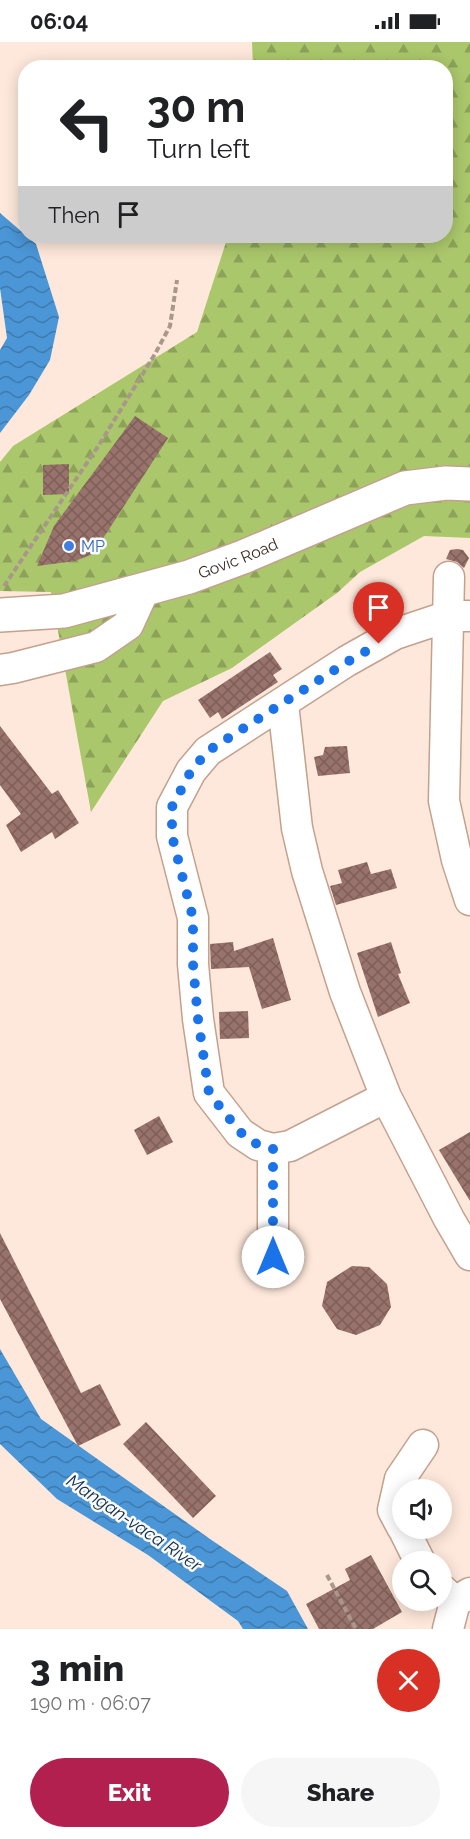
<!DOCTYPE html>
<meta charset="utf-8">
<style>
body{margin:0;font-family:Raleway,sans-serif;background:#f6f6f6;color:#202124;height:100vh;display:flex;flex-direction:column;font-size:22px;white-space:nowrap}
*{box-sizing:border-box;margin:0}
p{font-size:20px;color:#757577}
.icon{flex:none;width:33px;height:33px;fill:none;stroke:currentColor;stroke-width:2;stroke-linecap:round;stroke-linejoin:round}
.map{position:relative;height:1587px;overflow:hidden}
.details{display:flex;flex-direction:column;background:#fff;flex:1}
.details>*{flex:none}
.guide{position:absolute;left:18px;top:18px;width:435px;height:183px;border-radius:24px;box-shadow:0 3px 15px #0003;background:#fff;color:#202124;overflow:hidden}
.controls{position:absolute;left:392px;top:1437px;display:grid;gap:12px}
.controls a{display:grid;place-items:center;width:60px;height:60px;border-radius:50%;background:#fff;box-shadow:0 3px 15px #0003;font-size:30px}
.pin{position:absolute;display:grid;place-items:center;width:51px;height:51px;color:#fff;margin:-62px -26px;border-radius:50% 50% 50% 0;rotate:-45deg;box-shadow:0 0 6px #0007}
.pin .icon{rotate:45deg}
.me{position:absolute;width:66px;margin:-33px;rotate:0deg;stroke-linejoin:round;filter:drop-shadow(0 0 4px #0008)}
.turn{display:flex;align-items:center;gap:21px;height:126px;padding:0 30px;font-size:27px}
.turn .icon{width:78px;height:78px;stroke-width:2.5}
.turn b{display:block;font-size:42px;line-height:51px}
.then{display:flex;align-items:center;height:57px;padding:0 30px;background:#0003;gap:12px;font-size:22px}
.round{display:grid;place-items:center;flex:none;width:63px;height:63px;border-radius:32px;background:#f6f6f6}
.headline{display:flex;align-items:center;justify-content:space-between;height:102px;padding:0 30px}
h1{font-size:36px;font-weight:800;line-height:45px}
.cta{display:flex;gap:12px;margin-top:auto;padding:12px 30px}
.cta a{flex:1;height:69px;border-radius:36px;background:#b1204f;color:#fff;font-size:24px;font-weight:800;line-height:69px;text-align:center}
.cta a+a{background:#f6f6f6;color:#202124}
.status{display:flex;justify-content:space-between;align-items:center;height:42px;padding:0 30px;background:#fff;direction:ltr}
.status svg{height:16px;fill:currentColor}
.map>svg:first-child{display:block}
.forest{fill:url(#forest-firs)}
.water{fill:url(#water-waves)}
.building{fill:url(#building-cross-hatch)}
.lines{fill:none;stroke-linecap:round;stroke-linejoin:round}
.street-casing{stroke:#c3a18e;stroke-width:33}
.secondary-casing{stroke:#c3a18e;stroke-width:36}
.path{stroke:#a9978c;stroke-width:4;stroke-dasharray:6 3;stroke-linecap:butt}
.street{stroke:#fff;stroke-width:30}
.secondary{stroke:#fff;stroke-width:33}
.route{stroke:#1a73e8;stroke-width:10;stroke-dasharray:0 18}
.shop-dot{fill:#3f7fe0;stroke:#fafafa;stroke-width:2}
.labels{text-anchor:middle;stroke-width:5;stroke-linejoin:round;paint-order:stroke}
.shop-label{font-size:16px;fill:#366cbe;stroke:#fafafa;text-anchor:start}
.street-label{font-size:16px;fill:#372921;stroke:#fafafa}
.water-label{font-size:18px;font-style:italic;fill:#0d2d48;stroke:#fafafa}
</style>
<div class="status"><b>06:04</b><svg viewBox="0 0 49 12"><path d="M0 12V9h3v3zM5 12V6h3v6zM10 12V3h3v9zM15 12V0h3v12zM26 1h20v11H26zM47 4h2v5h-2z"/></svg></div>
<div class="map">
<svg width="470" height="1587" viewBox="0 0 470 1587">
<defs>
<pattern id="forest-firs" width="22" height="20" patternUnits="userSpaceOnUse" patternTransform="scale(1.5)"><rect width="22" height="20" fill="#abc76b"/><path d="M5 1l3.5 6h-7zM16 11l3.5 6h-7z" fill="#8ca258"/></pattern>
<pattern id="water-waves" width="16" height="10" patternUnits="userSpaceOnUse" patternTransform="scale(1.5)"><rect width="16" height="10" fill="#4a96d6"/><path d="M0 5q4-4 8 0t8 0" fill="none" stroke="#3e7aad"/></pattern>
<pattern id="building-cross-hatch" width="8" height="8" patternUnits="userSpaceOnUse" patternTransform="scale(1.5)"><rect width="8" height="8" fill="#98736b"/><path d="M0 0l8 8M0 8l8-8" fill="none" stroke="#7d5e58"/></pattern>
</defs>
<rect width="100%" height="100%" fill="#fee8db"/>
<path class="forest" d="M 252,0 L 470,0 L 470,496 L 424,494 L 360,530 L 337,551 L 232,626 L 163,659 L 91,770 L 51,550 L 0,549 L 0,420 L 13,404 L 197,290 L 228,194 L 446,194 L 446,26 L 253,25 Z"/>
<path class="water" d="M 0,171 L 36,202 L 59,275 L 50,318 L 29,353 L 0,391 L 0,308 L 7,296 L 0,246 Z
M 0,1307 L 41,1377 L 210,1497 L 287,1549 L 308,1587 L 243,1587 L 238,1579 L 148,1513 L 57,1457 L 0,1402 Z"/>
<path class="building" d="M 135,374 L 168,396 L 93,512 L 75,519 L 37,524 L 54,484 Z
M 69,422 L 69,452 L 43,453 L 43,423 Z
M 457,507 L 463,508 L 469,516 L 464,526 L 457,520 L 446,517 L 450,508 Z
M 270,610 L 282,627 L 273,633 L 278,640 L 222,677 L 218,670 L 210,676 L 198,658 Z
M 0,684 L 52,752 L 58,748 L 79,781 L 55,797 L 52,790 L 21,810 L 6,783 L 21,772 L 0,743 Z
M 347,704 L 350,731 L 318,734 L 314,715 L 323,713 L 325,705 Z
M 367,820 L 371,832 L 391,827 L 397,846 L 336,863 L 330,844 L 342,841 L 338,828 Z
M 273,896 L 291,958 L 262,967 L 249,925 L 211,927 L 210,902 L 233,900 L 234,909 Z
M 391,900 L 401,931 L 398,932 L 410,961 L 378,975 L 357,911 Z
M 248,969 L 249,996 L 220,997 L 219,970 Z
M 159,1074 L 173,1100 L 147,1113 L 134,1088 Z
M 470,1090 L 470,1159 L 439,1108 Z
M 0,1191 L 81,1351 L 100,1342 L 121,1383 L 78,1404 L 0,1257 Z
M 352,1224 L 369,1225 L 387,1242 L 391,1265 L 380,1283 L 356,1293 L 337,1287 L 322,1264 L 327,1240 Z
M 146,1380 L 216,1454 L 193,1476 L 123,1402 Z
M 371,1513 L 402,1570 L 373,1587 L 319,1587 L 306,1562 L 350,1538 L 345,1527 Z"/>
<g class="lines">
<defs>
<path id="street" d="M 449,535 L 444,759 L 457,818 L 470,858
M 0,628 L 13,626 L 96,605 L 128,583 L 144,548
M 283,662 L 297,786 L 307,829 L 345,950 L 386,1055 L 449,1177 L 470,1213
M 386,1055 L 290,1104 L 273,1107 L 258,1103 L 240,1091 L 209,1051 L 198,977 L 193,922 L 193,876 L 172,794 L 172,765 L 191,729 L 208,709 L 347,619 L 395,592 L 449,574 L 470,574
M 273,1215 L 273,1107
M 402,1485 L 393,1468 L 400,1437 L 423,1403
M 403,1486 L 420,1520
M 441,1547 L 455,1560 L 470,1551
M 448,1587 L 455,1560"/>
<g id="secondary">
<path id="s1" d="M 0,573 L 64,569 L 189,535 L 243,515 L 405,446 L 446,441 L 470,442"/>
</g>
</defs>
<use href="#street" class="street-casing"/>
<use href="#secondary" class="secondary-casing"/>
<path class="path" d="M 4,544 L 99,403 L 155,312 L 170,284 L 177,238
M 327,1533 L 356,1587"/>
<use href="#street" class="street"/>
<use href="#secondary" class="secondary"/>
</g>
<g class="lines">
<path class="route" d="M 273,1215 L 273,1107 L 258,1103 L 240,1090 L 209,1051 L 198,977 L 193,922 L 193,876 L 172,794 L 172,765 L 191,729 L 208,709 L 347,620 L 379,602"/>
</g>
<circle class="shop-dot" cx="69" cy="504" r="6"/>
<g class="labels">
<g class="shop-label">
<text x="81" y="510">MP</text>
</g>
<g class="street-label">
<text dy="6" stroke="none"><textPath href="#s1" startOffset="246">Govic Road</textPath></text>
</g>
<g class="water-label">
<text transform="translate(134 1481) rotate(34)" y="6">Mangan-vaca River</text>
</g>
</g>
</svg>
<div class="controls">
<a><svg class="icon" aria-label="sound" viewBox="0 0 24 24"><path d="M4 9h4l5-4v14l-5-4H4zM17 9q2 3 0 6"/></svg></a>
<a><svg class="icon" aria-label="search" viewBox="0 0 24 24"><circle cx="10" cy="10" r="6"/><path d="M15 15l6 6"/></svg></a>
</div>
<div class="pin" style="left:379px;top:602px;background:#d93025"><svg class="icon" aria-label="arrive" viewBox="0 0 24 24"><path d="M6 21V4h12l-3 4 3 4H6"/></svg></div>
<svg class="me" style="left:273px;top:1215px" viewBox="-20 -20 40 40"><circle r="19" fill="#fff"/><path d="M0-13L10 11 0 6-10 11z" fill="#1a73e8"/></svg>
<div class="guide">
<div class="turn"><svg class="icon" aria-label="left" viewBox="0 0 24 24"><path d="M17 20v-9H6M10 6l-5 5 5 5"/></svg><div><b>30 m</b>Turn left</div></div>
<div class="then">Then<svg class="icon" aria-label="arrive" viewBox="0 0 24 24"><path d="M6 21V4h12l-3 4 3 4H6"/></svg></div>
</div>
</div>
<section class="details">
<div class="headline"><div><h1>3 min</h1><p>190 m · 06:07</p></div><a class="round" style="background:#d93025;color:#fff"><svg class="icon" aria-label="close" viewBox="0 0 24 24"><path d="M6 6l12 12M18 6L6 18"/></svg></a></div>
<div class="cta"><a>Exit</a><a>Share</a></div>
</section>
